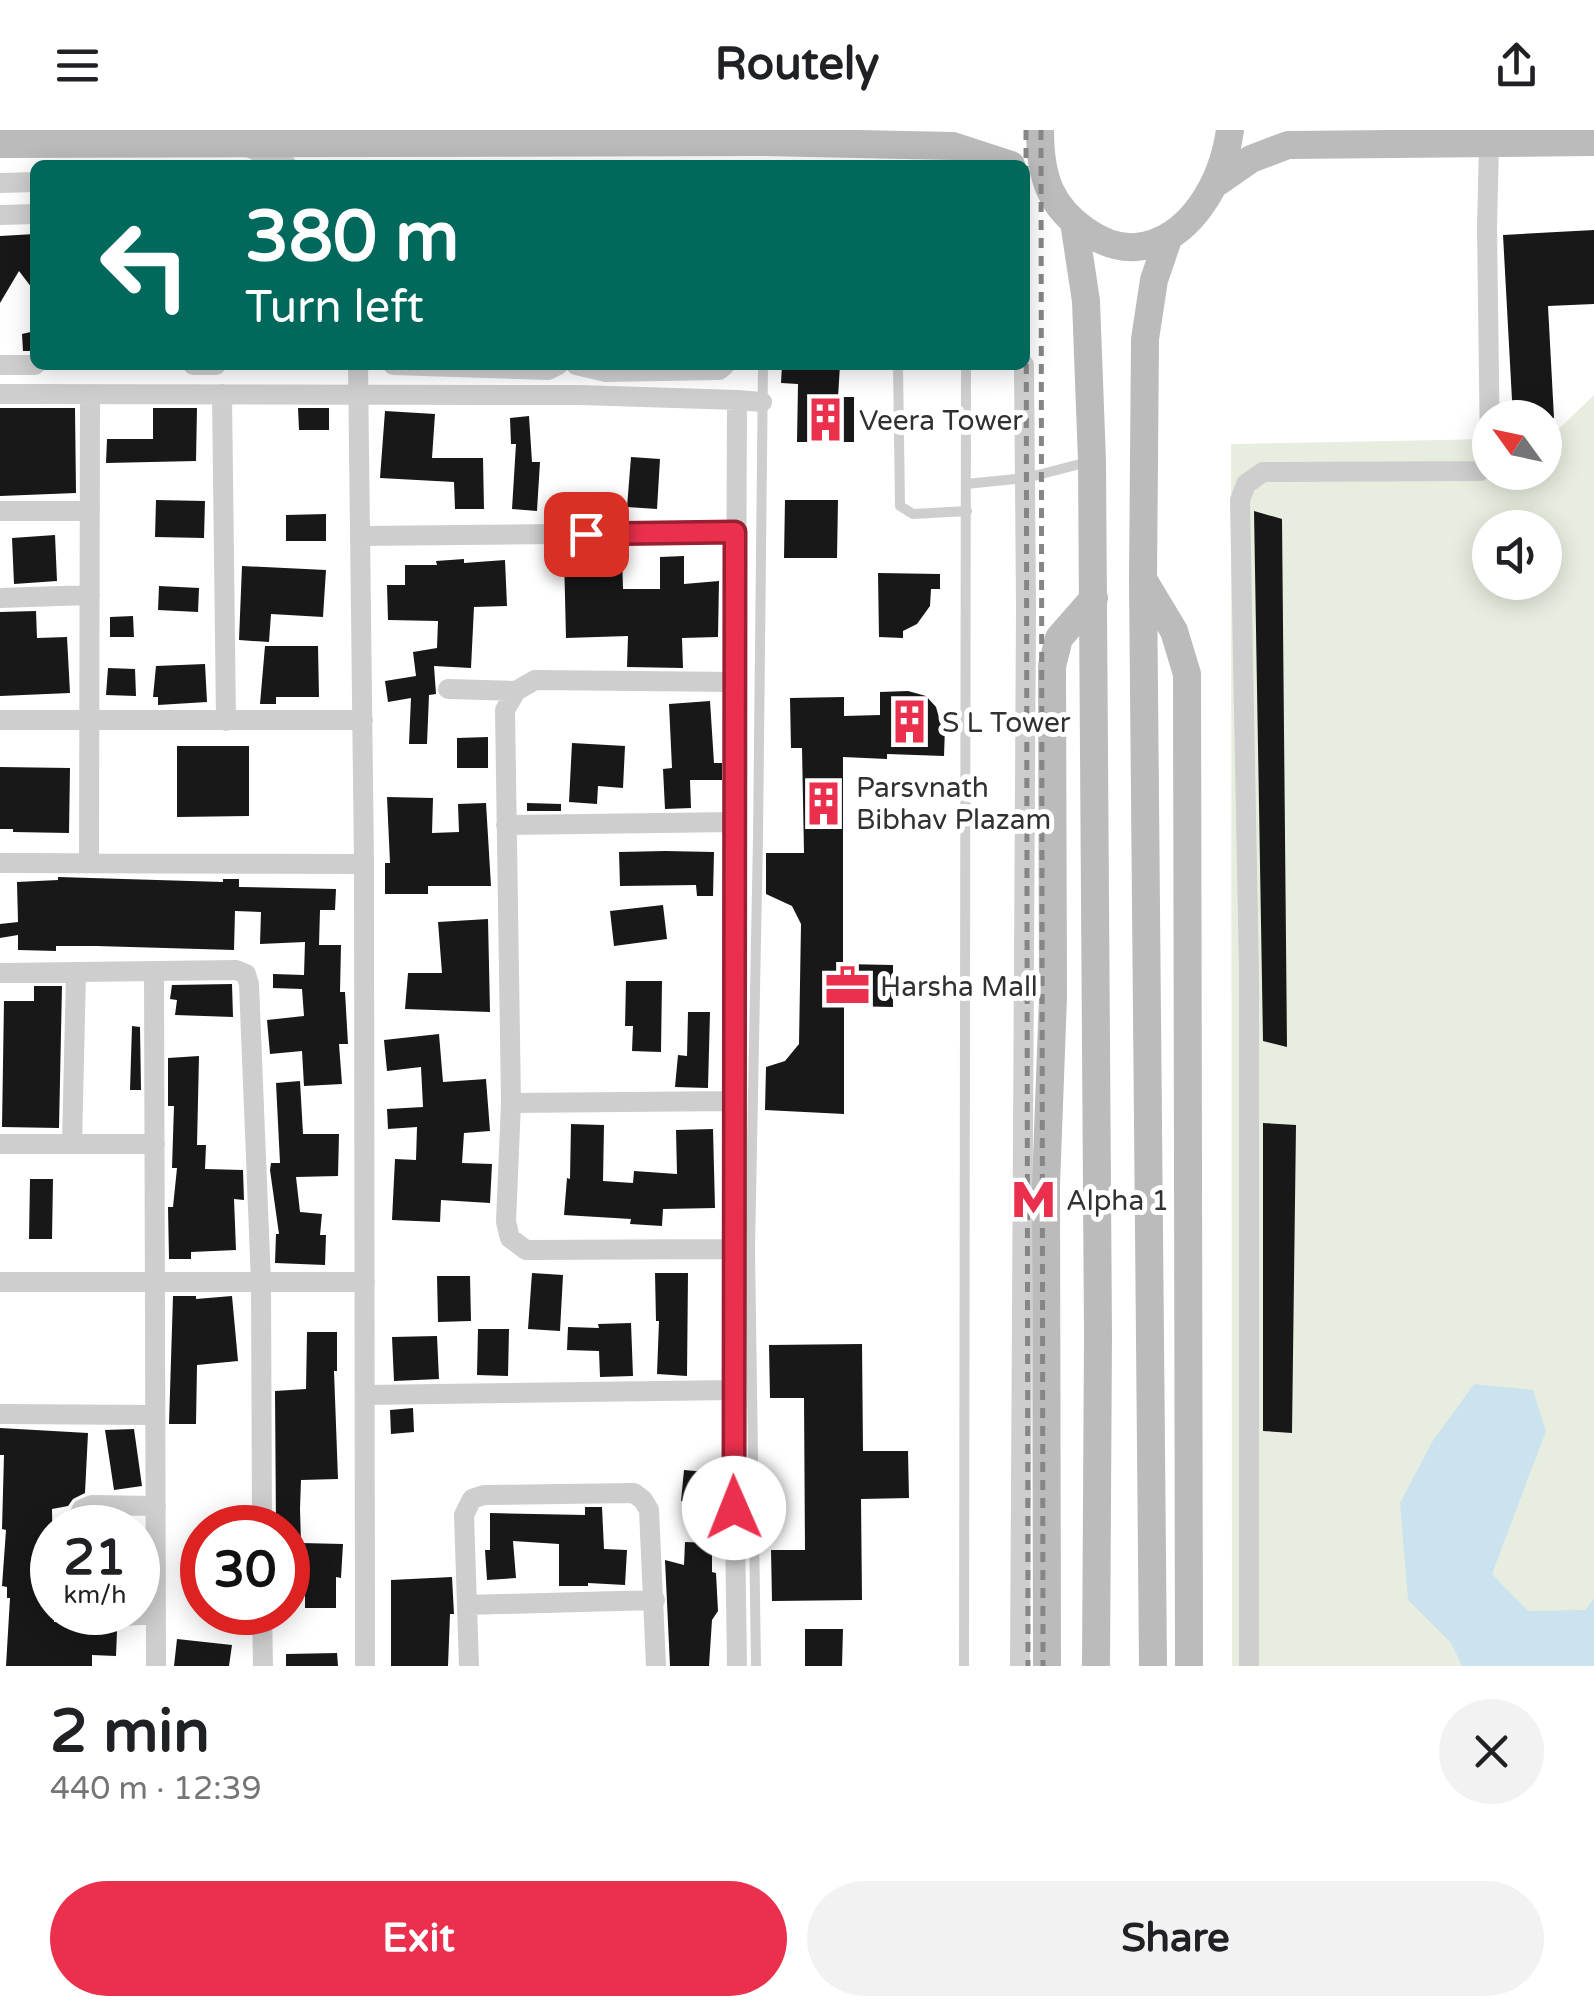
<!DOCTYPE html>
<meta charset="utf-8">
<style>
body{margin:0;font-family:"Varela Round",sans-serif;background:#f2f2f2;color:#202124;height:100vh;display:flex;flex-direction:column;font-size:38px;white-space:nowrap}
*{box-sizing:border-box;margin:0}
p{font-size:32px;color:#757577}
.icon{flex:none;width:55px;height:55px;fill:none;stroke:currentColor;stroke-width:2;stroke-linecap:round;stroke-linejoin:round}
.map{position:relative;height:1536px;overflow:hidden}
.details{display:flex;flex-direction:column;background:#fff;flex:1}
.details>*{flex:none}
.hud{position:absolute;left:30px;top:30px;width:1000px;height:210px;border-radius:15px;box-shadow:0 5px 25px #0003;background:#00695c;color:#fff;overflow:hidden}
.needle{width:65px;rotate:303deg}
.tools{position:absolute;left:1472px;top:270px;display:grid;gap:20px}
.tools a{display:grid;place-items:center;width:90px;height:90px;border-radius:50%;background:#fff;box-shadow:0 5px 25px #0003;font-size:50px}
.speed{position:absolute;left:30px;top:1375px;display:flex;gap:20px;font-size:50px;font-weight:700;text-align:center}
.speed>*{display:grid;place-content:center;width:130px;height:130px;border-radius:50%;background:#fff;box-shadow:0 5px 25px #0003;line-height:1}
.speed small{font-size:25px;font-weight:400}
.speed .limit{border:15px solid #d22;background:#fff;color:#111}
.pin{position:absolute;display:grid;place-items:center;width:85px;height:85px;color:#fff;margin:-42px;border-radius:20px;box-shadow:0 5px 15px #0006}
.me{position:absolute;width:110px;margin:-55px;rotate:359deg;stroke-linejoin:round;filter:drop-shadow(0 0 8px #0008)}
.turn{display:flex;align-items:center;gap:35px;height:210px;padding:0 50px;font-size:45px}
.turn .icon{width:130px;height:130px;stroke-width:2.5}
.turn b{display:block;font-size:70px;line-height:85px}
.round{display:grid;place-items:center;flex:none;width:105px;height:105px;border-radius:52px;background:#f2f2f2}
.headline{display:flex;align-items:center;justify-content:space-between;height:170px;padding:0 50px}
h1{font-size:60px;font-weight:800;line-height:75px}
.cta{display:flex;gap:20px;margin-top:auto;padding:20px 50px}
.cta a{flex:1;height:115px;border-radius:60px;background:#eb304d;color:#fff;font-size:40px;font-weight:800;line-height:115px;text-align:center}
.cta a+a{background:#f2f2f2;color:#202124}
header{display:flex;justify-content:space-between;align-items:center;height:130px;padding:0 50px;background:#fff;font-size:45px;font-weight:800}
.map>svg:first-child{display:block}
.green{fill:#e8eedf;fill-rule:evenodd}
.water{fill:#cbe3ee}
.building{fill:#181818}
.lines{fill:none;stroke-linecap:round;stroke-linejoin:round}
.lane{stroke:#cecece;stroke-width:10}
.street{stroke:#cecece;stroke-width:20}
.secondary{stroke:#bbb;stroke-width:28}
.rail{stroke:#868686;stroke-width:5;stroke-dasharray:10 8;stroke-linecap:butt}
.route-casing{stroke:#991f32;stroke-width:25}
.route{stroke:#eb304d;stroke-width:18}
.labels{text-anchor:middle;stroke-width:10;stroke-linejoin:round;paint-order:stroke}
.poi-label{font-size:28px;fill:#313131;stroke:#fff;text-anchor:start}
</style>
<header><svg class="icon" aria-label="menu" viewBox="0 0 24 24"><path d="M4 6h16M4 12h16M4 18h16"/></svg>Routely<svg class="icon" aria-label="share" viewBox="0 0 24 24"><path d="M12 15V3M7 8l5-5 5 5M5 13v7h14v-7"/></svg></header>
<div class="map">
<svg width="1594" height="1536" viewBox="0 0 1594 1536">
<rect width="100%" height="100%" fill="#fff"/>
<path class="green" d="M 1594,265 L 1594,1536 L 1232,1536 L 1231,314 L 1490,309 L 1490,342 L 1545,342 L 1545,312 ZM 1490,398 L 1545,398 L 1545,452 L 1490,452 Z"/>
<path class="water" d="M 1474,1254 L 1533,1260 L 1546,1301 L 1492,1444 L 1528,1481 L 1585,1480 L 1594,1469 L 1594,1536 L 1462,1536 L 1451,1513 L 1408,1470 L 1400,1373 L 1432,1312 Z"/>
<path class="building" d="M 1594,100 L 1594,174 L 1548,176 L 1554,288 L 1513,288 L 1503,105 Z
M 35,104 L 35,162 L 19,141 L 0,173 L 0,106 Z
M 35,201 L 35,221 L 23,221 L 22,204 Z
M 782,235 L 840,235 L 838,267 L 854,267 L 854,312 L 797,312 L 798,254 L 781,253 Z
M 0,278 L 75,278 L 76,363 L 0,366 Z
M 153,278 L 197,278 L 196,331 L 106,333 L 107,309 L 153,309 Z
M 298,278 L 329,278 L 329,300 L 299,300 Z
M 385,281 L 435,284 L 432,328 L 483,328 L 484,379 L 455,379 L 454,352 L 380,348 Z
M 529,286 L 532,332 L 540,332 L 537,381 L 512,379 L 516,314 L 511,314 L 510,288 Z
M 631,327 L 660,329 L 657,379 L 627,377 Z
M 156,370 L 205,371 L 204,408 L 155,407 Z
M 785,370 L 838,370 L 837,428 L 784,428 Z
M 1254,381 L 1282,389 L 1287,917 L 1263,911 Z
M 326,384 L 326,411 L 286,411 L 286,385 Z
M 55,405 L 57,451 L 14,454 L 12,408 Z
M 622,425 L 623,459 L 660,459 L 660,427 L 684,426 L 684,454 L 719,451 L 718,507 L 682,508 L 683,538 L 627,537 L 628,506 L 566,508 L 564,426 Z
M 464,429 L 464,433 L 505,430 L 507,476 L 474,477 L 471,538 L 434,536 L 436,564 L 429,565 L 427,614 L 409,614 L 411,568 L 388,572 L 385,551 L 416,546 L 413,522 L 437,518 L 438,491 L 388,490 L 387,455 L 405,455 L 405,435 L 437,435 L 436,431 Z
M 242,436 L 326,440 L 323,487 L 271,484 L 269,512 L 239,510 Z
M 878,443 L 940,444 L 940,459 L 931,459 L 930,476 L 917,494 L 903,501 L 903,508 L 879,507 Z
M 159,456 L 199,458 L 198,482 L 158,480 Z
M 36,481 L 37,508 L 67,507 L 70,563 L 0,566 L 0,482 Z
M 133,486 L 134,507 L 110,507 L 110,487 Z
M 265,516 L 318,516 L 319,567 L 276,567 L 276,574 L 260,574 Z
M 205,534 L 207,572 L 158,575 L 158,567 L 153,567 L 156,536 Z
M 108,538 L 135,539 L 136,566 L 106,565 Z
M 908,561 L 926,566 L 936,577 L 942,598 L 945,597 L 944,626 L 887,624 L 887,629 L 843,627 L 843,834 L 893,835 L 893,877 L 844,876 L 844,984 L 765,980 L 766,937 L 785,931 L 799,914 L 801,794 L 792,776 L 766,764 L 766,723 L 804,723 L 802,618 L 791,618 L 790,568 L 844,567 L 844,586 L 880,585 L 880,562 Z
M 710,571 L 714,633 L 722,633 L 722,650 L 690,650 L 691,678 L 665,679 L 663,639 L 672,638 L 669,574 Z
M 488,607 L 488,638 L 457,638 L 457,608 Z
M 572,613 L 625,616 L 623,658 L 598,656 L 597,674 L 569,672 Z
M 177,616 L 249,616 L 249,686 L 177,687 Z
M 0,637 L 70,638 L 69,703 L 13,702 L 13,699 L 0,699 Z
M 387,667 L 433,668 L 432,703 L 459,702 L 458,674 L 486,673 L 491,756 L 428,756 L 428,764 L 385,764 L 385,733 L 390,733 Z
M 527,673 L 561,674 L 561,681 L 527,681 Z
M 665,721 L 714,722 L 713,766 L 697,766 L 696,755 L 620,756 L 619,722 Z
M 58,747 L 223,752 L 223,749 L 239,749 L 239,757 L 336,759 L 335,780 L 320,780 L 319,815 L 341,815 L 340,862 L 345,862 L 348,914 L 339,914 L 342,954 L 304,956 L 302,921 L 270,924 L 267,890 L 304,886 L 302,859 L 273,858 L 273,844 L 304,845 L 305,812 L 260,814 L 261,782 L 235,781 L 234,820 L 96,816 L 56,816 L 56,821 L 18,820 L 18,805 L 0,808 L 0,794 L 18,792 L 17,752 L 58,750 Z
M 663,775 L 667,809 L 614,816 L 610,781 Z
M 488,789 L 490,882 L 405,879 L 408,843 L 442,843 L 438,792 Z
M 626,851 L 662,851 L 661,922 L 632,921 L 633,896 L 625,896 Z
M 232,854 L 233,887 L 175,885 L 177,870 L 170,869 L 172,855 Z
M 34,856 L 62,856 L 59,998 L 2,997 L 4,871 L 34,871 Z
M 688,882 L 710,882 L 708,958 L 675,957 L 678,925 L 687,926 Z
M 132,896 L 140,897 L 141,960 L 130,960 Z
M 439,904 L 443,952 L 486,949 L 490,1001 L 464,1003 L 462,1033 L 492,1034 L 490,1073 L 441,1070 L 440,1092 L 392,1090 L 395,1029 L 416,1030 L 417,997 L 388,999 L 387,979 L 423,977 L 421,937 L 387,941 L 384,910 Z
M 199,926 L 197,1015 L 206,1015 L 205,1039 L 243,1040 L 244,1070 L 234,1069 L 236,1120 L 191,1122 L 191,1129 L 169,1129 L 168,1077 L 173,1077 L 177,1038 L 172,1038 L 174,976 L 168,976 L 168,928 Z
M 300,951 L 303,1004 L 339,1004 L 338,1046 L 296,1047 L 300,1082 L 322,1084 L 320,1105 L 326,1105 L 325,1135 L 275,1133 L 276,1104 L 279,1104 L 270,1040 L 271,1033 L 280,1033 L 276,953 Z
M 1263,993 L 1296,995 L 1292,1303 L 1263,1301 Z
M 571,994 L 604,995 L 603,1051 L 633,1053 L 634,1041 L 677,1044 L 676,1000 L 713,999 L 715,1078 L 663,1079 L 662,1096 L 630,1094 L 631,1089 L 564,1085 L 567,1048 L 570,1049 Z
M 30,1049 L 53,1049 L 52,1109 L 29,1109 Z
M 532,1143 L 563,1145 L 560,1201 L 528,1199 Z
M 655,1143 L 688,1143 L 687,1246 L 657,1244 L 659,1191 L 656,1191 Z
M 437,1146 L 470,1146 L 471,1191 L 438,1192 Z
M 173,1166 L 196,1166 L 196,1169 L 232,1166 L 238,1231 L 197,1235 L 196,1294 L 169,1294 Z
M 631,1193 L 633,1246 L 600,1247 L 599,1221 L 567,1220 L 568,1197 L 599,1198 L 598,1194 Z
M 478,1199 L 509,1199 L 508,1246 L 477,1245 Z
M 307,1202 L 337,1202 L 337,1241 L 334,1241 L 338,1349 L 301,1350 L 300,1379 L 301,1413 L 343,1414 L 341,1448 L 336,1447 L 336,1478 L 305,1478 L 305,1463 L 288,1463 L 288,1398 L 276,1398 L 275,1261 L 306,1259 Z
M 437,1206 L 439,1249 L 394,1251 L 392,1207 Z
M 862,1214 L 863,1321 L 908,1321 L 909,1368 L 861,1369 L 862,1470 L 772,1471 L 771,1420 L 805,1420 L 804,1268 L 770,1268 L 769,1215 Z
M 413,1278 L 414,1302 L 391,1304 L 390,1280 Z
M 0,1298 L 88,1303 L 85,1363 L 73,1369 L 68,1376 L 52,1379 L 54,1492 L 73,1493 L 77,1499 L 91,1502 L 117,1501 L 116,1526 L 92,1525 L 92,1536 L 6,1536 L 10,1468 L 7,1468 L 7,1457 L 2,1456 L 6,1400 L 2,1399 L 4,1325 L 0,1325 Z
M 134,1299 L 142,1356 L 114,1360 L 105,1300 Z
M 684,1340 L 717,1343 L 715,1373 L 681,1371 Z
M 585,1377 L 602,1377 L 604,1419 L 627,1420 L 625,1455 L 588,1453 L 588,1456 L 559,1456 L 559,1414 L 513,1411 L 516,1448 L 487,1450 L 485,1420 L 490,1420 L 490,1383 L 585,1385 Z
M 685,1412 L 712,1413 L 712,1442 L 716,1443 L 718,1481 L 712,1490 L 709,1536 L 670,1536 L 665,1430 L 684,1435 Z
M 452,1447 L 454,1484 L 450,1484 L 448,1536 L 391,1536 L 391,1450 Z
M 805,1499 L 843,1499 L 842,1536 L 805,1536 Z
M 177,1509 L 232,1515 L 229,1536 L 174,1536 Z
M 337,1523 L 338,1536 L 286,1536 L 286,1524 Z"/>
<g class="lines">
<path class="lane" d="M 898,235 L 900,376 L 913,384 L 967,381
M 966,354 L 1026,348 L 1088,332
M 756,1536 L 750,1119 L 758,707 L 763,235
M 964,1536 L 966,235"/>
<path class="street" d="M 1489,14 L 1487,97 L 1490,323
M 248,17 L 287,35
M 0,53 L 35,52
M 0,85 L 35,84
M 0,235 L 35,235
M 193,235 L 216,235
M 358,235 L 364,734 L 365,1536
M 393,235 L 548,240 L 558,235
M 576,235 L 606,242 L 719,240 L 725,235
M 0,264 L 580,265 L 737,270
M 222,264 L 226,591
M 0,381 L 90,381
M 362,406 L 735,402
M 0,468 L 90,465
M 448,559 L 516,561
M 0,590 L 363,590
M 506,695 L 734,692
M 0,733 L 364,734
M 89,733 L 90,264
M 0,843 L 236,840 L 246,844 L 249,854 L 261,1152 L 262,1398
M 154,843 L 156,1536
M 511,973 L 736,971
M 0,1014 L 155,1014
M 72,1014 L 76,843
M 733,1119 L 526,1120 L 510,1108 L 506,1092 L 511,973 L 505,580 L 516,561 L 535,550 L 737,552
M 0,1152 L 365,1152
M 365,1265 L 733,1260
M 0,1284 L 155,1285
M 74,1398 L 82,1379 L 92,1375 L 156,1376
M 467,1475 L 655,1470
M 80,1482 L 91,1488 L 156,1484
M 262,1482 L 263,1536
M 469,1536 L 464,1385 L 472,1369 L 484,1365 L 634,1363 L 643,1370 L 649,1380 L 656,1536
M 737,1536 L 733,1260 L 737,270 L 762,272
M 1020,1536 L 1026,477 L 1024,235
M 1249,1536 L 1249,843 L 1240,370 L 1246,354 L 1263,342 L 1480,341 L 1490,330"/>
<path class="secondary" d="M 1040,0 C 1040,19 1042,42 1050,60 C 1063,89 1102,120 1136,117 C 1192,111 1223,50 1230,0
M 0,14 L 763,12 L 953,16 L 1011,35
M 1215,54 L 1251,29 L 1288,15 L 1594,12
M 1074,92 L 1086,171 L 1092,331 L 1098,1206 L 1096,1536
M 1144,451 L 1174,501 L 1187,544 L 1189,1536
M 1047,1536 L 1046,1055 L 1053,867 L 1052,536 L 1059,508 L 1094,468
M 1153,1536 L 1143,450 L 1145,209 L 1154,150 L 1169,106"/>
<path class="rail" d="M 1026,0 L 1028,1536
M 1041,0 L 1043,1536"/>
</g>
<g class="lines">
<defs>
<path id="route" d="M 586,404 L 735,402 L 734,1378"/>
</defs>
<use href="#route" class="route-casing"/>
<use href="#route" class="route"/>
</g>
<defs>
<symbol id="building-bare" viewBox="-9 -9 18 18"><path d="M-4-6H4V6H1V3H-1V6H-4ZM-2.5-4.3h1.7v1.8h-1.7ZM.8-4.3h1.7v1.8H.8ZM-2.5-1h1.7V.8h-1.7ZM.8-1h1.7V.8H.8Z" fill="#eb304d" stroke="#fff" stroke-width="2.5" paint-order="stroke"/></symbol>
<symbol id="office-bare" viewBox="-9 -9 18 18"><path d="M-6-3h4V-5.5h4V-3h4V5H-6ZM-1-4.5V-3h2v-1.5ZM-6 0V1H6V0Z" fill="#eb304d" stroke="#fff" stroke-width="2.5" paint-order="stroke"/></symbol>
<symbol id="metro-bare" viewBox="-9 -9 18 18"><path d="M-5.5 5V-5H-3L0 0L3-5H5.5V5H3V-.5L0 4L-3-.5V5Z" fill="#eb304d" stroke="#fff" stroke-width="2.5" paint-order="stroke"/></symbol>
</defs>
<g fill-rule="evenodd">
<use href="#building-bare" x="794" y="258" width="63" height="63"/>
<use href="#building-bare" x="878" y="560" width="63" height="63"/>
<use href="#building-bare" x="792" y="642" width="63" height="63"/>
<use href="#office-bare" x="816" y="824" width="63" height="63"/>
<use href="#metro-bare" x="1002" y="1038" width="63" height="63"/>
</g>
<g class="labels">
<g class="poi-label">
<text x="859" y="300">Veera Tower</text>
<text x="942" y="602">S L Tower</text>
<text x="856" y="667">Parsvnath<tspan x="856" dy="32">Bibhav Plazam</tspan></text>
<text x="880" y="866">Harsha Mall</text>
<text x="1066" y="1080">Alpha 1</text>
</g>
</g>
</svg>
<div class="tools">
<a><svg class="needle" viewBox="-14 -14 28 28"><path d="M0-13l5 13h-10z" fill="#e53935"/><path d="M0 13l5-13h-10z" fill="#757577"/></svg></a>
<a><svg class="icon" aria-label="sound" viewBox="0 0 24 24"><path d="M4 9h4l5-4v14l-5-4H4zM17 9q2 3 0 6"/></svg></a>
</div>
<div class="speed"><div>21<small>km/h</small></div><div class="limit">30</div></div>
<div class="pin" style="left:586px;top:404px;background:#d93025"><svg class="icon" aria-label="arrive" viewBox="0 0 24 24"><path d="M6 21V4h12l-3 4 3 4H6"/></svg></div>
<svg class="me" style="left:734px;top:1378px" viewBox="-20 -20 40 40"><circle r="19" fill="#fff"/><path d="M0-13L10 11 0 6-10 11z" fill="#eb304d"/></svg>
<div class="hud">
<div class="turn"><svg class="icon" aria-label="left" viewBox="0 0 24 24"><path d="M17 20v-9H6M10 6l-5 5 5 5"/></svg><div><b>380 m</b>Turn left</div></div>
</div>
</div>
<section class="details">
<div class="headline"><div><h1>2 min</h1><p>440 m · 12:39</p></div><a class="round"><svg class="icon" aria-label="close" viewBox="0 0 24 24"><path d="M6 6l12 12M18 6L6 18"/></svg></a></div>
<div class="cta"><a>Exit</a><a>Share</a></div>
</section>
